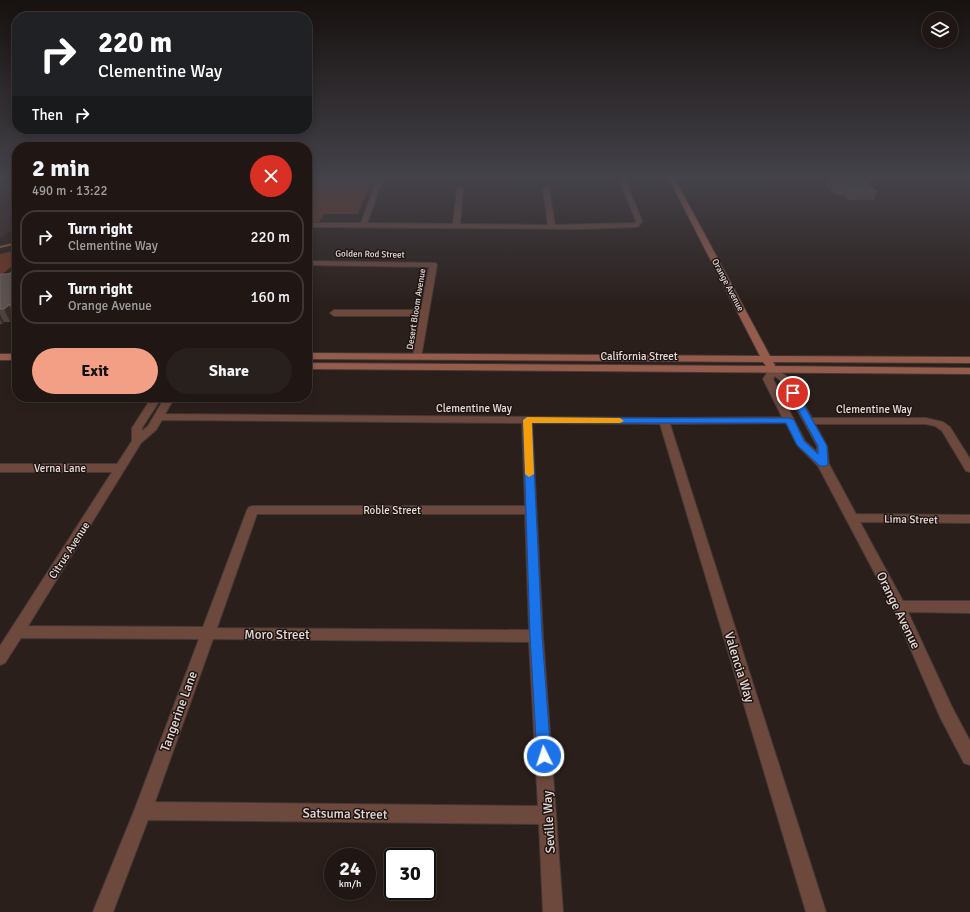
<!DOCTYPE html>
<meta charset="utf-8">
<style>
body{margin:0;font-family:Signika,sans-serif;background:#28201d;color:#f1f3f6;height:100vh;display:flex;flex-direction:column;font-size:15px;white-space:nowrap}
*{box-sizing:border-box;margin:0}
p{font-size:13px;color:#a29fa0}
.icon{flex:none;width:22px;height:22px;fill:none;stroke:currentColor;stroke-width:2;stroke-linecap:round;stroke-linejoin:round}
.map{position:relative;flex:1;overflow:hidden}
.side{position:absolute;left:12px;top:142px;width:300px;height:260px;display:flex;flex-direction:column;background:#201714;border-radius:16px;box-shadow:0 2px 10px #0003,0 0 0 1px #3d3634}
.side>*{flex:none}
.banner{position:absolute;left:12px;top:12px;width:300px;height:122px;border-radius:16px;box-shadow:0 2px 10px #0003,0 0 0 1px #3d3634;background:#202124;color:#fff;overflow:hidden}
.controls{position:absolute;left:922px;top:12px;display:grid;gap:8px}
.controls a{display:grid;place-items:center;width:36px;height:36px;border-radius:50%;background:#201714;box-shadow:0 2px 10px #0003,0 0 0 1px #3d3634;font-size:20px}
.speed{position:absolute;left:324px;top:848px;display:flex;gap:8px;font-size:20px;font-weight:700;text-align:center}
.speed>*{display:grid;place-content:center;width:52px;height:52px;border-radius:50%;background:#201714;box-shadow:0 2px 10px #0003,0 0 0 1px #3d3634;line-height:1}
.speed small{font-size:10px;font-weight:400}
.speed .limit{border:2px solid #111;border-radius:6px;background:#fff;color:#111}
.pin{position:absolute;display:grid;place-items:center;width:34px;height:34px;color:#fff;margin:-17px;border:2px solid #fff;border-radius:50%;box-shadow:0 1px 4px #0007}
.me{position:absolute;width:44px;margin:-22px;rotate:356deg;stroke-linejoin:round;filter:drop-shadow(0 0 3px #0008)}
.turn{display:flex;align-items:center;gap:14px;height:84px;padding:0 20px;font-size:18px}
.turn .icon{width:52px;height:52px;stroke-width:2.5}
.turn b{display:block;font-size:28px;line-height:34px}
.then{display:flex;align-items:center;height:38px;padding:0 20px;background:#0003;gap:8px;font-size:15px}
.round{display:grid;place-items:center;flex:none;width:42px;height:42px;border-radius:21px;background:#28201d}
.summary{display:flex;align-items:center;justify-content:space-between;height:68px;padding:0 20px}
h1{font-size:24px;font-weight:800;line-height:30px}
.primary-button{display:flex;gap:8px;margin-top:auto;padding:8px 20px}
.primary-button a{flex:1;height:46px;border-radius:24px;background:#f39f85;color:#111;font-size:16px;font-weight:800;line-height:46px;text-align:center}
.primary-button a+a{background:#28201d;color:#f1f3f6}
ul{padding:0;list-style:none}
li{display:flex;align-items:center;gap:12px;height:54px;margin:0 8px 6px;padding:0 12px;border:2px solid #3d3634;border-radius:16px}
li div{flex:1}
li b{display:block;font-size:15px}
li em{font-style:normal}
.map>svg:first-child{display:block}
.built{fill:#3a2823}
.green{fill:#713522}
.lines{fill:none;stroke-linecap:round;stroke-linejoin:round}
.stream{stroke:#a75439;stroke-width:2}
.street-casing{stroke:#443936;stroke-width:2}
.secondary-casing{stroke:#443936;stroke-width:2}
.street{fill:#6c483d;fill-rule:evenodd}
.secondary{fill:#955c4b;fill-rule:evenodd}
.wall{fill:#4e433f}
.shaded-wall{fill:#392d29}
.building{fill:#5f534f;stroke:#746865}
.route{fill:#1a73e8;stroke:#114b97}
.slow{fill:#f59e0b}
.labels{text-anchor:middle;stroke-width:3;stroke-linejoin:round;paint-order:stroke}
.far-street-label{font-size:9px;fill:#e5dcda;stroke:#201512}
.street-label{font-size:11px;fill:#e5dcda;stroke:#201512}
.near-street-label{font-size:13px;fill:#e5dcda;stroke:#201512}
</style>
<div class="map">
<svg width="970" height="912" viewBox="0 0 970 912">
<rect width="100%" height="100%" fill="#2a1f1b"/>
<path class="built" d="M 0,179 L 17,179 L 17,184 L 8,190 L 17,190 L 17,226 L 0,238 Z"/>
<path class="green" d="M 307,179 L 372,179 L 358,214 L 324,214 L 319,222 L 307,222 Z
M 17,250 L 17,262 L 0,276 L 0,254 Z"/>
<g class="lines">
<path class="stream" d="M 0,247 L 17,243"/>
<defs>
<path id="street" d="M 377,179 L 383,179 L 367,223 L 453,224 L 457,189 L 460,187 L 463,189 L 460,224 L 548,225 L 543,189 L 546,187 L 549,189 L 555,225 L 635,223 L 636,221 L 619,179 L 625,179 L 642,221 L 639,226 L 637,227 L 581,229 L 307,227 L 307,223 L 361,223 Z
M 307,261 L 436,263 L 437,265 L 421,358 L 418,359 L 413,356 L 420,316 L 334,316 L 330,313 L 334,310 L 421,310 L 429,267 L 307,265 Z
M 773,367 L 789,378 L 812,418 L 926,418 L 943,422 L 950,427 L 970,459 L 970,472 L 966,471 L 942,431 L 935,426 L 926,424 L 815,424 L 827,446 L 829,464 L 856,514 L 970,515 L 970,523 L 860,522 L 903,601 L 970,601 L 970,613 L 908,612 L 952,707 L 970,741 L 970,765 L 964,763 L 940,717 L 892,606 L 818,466 L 797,445 L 786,423 L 670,424 L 826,912 L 806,912 L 660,424 L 532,423 L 543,636 L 563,912 L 543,912 L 539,824 L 148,820 L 113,912 L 93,912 L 134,811 L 199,639 L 21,638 L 5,663 L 0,665 L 0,646 L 112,472 L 0,472 L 0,464 L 117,464 L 132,441 L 132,428 L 152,397 L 162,397 L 142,428 L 142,431 L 148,426 L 165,397 L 175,397 L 165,414 L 664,418 L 782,417 L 763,379 L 770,368 ZM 775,376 L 782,382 L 817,446 L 817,452 L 805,441 L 773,379 ZM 162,420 L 522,423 L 525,506 L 253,506 L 249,507 L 247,510 L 203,627 L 28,626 L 141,443 L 156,430 ZM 257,514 L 525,514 L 529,630 L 217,628 ZM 213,639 L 529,642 L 538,806 L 155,802 Z"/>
<path id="secondary" d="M 669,179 L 675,179 L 770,356 L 970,357 L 970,363 L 773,362 L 775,365 L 774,366 L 970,368 L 970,374 L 307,369 L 307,363 L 766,366 L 763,362 L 307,359 L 307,353 L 760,356 Z
M 0,354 L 17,354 L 17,360 L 0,360 Z"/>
</defs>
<use href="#street" class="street-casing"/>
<use href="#secondary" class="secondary-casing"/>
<use href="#street" class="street"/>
<use href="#secondary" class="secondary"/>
</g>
<path class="wall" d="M 827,179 L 862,179 L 877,192 L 874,200 L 848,200 L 845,196 L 835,195 L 825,186 Z
M 17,272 L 17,318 L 15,318 L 10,322 L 4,322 L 2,324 L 0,324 L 0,275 Z"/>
<path class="shaded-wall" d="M 9,305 L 15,318 L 10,322 L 4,309 Z
M 0,314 L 4,322 L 2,324 L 0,319 Z"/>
<path class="building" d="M 829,179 L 862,179 L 877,192 L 851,192 L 847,188 L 837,186 Z
M 13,272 L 17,272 L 17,304 L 9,305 L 4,309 L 0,309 L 0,275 L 1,274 L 7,274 Z"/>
<linearGradient id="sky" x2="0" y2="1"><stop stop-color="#17110f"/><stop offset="0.58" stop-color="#44424a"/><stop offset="1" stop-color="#44424a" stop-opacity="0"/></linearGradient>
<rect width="970" height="306" fill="url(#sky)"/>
<path class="route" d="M 793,391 L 797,393 L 827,446 L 828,464 L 826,466 L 820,466 L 797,445 L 786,423 L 532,423 L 542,636 L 551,756 L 549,760 L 544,762 L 539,760 L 537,756 L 530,636 L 523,420 L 524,418 L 789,418 L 794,420 L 804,441 L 818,454 L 818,446 L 789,393 Z"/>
<path class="slow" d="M 527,417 L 620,418 L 624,421 L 620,423 L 532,423 L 534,474 L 529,477 L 525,474 L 523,420 Z"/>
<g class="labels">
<g class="far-street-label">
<text transform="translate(370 254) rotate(1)" y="3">Golden Rod Street</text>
<text transform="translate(728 285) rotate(62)" y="3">Orange Avenue</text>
<text transform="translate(416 309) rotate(-81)" y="3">Desert Bloom Avenue</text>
</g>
<g class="street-label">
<text x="639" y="360">California Street</text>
<text x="474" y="412">Clementine Way</text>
<text x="874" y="413">Clementine Way</text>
<text x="60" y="472">Verna Lane</text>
<text x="392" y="514">Roble Street</text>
<text transform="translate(911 519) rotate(1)" y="4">Lima Street</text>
<text transform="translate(69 550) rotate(-57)" y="4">Citrus Avenue</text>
</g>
<g class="near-street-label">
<text transform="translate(899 610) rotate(64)" y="5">Orange Avenue</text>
<text x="277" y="639">Moro Street</text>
<text transform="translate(740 667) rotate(73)" y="5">Valencia Way</text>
<text transform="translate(178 711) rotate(-70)" y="5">Tangerine Lane</text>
<text transform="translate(345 813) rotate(1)" y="5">Satsuma Street</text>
<text transform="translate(548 822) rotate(-93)" y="5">Seville Way</text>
</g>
</g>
</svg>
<div class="controls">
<a><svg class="icon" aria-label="layers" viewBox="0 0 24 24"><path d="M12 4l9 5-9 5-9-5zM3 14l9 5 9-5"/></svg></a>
</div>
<div class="speed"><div>24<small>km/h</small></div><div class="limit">30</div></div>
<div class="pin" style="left:793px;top:393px;background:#d93025"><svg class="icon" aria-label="arrive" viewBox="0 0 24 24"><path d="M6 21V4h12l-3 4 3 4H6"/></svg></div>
<svg class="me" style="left:544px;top:756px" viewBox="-20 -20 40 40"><circle r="17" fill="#1a73e8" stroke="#fff" stroke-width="3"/><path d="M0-11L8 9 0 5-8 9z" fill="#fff"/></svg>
<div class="banner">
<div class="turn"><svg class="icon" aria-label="right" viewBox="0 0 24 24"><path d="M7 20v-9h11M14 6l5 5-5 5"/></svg><div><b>220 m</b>Clementine Way</div></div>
<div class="then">Then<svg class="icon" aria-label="right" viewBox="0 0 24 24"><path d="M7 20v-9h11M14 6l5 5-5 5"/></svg></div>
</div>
<section class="side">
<div class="summary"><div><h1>2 min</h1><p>490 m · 13:22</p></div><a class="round" style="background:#d93025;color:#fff"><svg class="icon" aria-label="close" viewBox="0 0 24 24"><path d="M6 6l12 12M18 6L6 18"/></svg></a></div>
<ul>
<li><svg class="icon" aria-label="right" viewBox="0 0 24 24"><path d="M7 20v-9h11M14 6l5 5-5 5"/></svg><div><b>Turn right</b><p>Clementine Way</p></div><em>220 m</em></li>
<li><svg class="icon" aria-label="right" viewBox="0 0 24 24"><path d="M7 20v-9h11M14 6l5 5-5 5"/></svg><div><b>Turn right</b><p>Orange Avenue</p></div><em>160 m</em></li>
</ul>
<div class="primary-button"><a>Exit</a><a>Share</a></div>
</section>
</div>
